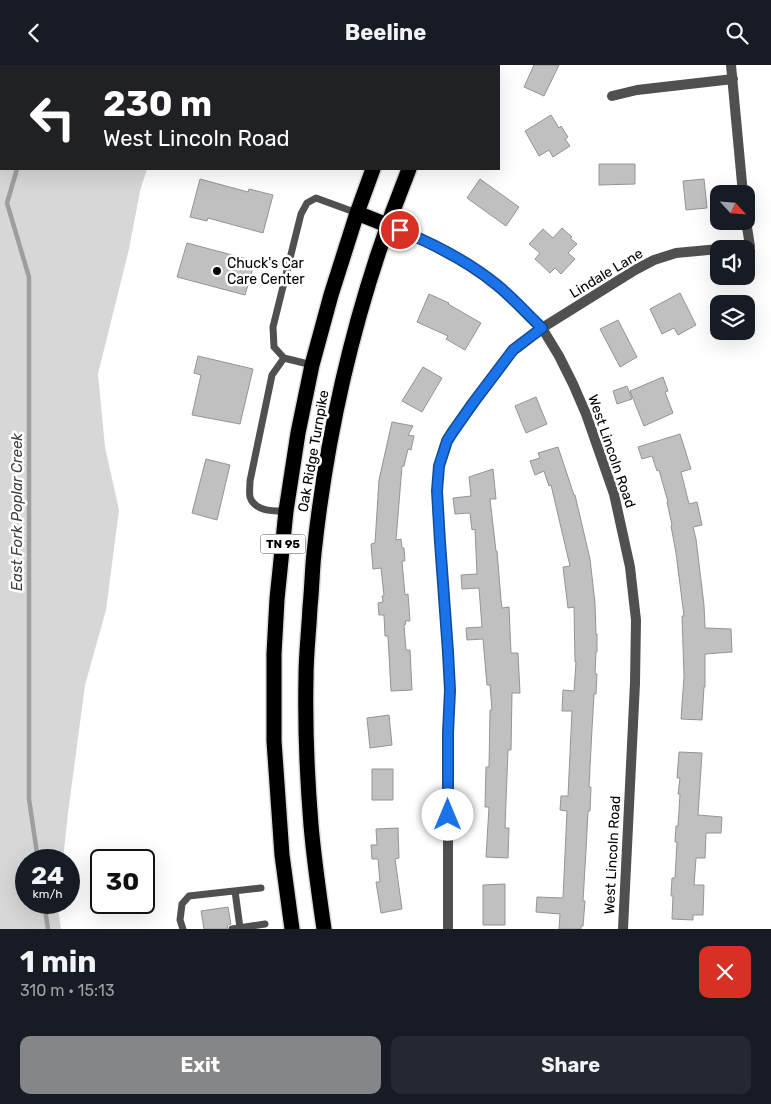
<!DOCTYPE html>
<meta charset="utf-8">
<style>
body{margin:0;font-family:Rubik,sans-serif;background:#242831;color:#f1f3f6;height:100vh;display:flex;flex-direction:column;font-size:19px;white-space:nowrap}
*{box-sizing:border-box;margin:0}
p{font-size:16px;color:#9ea1a6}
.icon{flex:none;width:28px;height:28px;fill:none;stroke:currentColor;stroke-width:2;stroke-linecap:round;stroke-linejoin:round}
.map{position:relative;height:864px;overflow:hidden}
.panel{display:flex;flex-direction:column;background:#171b24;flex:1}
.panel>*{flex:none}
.hud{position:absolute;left:0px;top:0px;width:500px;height:105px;box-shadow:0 5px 20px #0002;background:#202124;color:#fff;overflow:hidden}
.needle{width:32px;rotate:116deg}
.fabs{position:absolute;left:710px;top:120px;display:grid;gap:10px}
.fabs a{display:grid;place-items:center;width:45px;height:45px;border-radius:10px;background:#171b24;box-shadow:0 5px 20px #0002;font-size:25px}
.speed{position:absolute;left:15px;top:784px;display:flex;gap:10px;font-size:25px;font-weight:700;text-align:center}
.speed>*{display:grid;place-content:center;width:65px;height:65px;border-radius:50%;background:#171b24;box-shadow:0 5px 20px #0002;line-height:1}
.speed small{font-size:12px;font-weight:400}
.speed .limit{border:2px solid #111;border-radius:8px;background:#fff;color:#111}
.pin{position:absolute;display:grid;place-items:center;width:42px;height:42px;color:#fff;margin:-21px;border:2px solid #fff;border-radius:50%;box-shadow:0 1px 5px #0007}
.me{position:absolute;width:55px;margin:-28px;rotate:0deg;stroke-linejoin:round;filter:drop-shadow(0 0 4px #0008)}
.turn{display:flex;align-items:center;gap:18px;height:105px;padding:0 20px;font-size:22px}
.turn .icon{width:65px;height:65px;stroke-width:2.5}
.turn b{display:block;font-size:35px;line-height:42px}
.round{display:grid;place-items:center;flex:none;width:52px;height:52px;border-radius:10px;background:#242831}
.headline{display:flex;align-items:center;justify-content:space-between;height:85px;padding:0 20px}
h1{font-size:30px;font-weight:700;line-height:38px}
.button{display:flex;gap:10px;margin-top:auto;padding:10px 20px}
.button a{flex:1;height:58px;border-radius:10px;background:#858687;color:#fff;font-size:20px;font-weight:700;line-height:58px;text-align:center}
.button a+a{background:#242831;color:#f1f3f6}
header{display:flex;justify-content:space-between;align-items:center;height:65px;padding:0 20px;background:#171b24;font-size:22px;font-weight:700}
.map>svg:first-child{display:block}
.green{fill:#d7d7d7}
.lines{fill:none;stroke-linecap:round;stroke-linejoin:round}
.stream{stroke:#9e9e9e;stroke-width:4.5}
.building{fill:#c0c0c0;stroke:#949494}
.highway-casing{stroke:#dbdbdb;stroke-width:18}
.lane{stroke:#505050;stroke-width:7}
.street{stroke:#505050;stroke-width:10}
.highway{stroke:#000;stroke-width:15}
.route-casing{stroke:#114b97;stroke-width:12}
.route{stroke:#1a73e8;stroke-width:9}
.poi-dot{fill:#000;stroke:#fff;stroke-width:2}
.labels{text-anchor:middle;stroke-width:5;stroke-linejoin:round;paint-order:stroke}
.shield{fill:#fff;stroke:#4c4c4c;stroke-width:1}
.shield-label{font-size:12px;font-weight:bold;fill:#000}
.poi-label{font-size:14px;fill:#000;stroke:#fff;text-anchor:start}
.street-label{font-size:14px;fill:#000;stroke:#fff}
.water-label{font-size:15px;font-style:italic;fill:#3f3f3f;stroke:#fff}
</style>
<header><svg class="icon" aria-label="back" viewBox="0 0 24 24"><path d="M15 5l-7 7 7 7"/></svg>Beeline<svg class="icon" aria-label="search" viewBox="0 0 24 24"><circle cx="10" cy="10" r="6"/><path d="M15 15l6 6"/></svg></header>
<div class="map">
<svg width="771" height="864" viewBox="0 0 771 864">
<rect width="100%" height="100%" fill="#fff"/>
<path class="green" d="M 0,0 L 186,0 L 185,1 L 1,1 L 1,104 L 147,104 L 140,126 L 129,184 L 98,309 L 105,382 L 119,445 L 106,545 L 85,620 L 68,748 L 63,795 L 26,795 L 26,838 L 59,838 L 58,844 L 61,864 L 0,864 Z"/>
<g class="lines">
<path class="stream" d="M 19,0 L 20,1
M 17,104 L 7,138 L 29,212 L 29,734 L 38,795
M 44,838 L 48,864"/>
</g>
<path class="building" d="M 534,0 L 559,0 L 544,31 L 524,22 Z
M 551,50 L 559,63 L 561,61 L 568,72 L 565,74 L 570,81 L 553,92 L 549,85 L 539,91 L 525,66 Z
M 599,99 L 635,99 L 635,119 L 599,120 Z
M 200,114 L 248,127 L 249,124 L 273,130 L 263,168 L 208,153 L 207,156 L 190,152 Z
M 480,114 L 519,142 L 506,161 L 467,133 Z
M 704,114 L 707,143 L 686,145 L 683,116 Z
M 562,163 L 572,172 L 570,173 L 577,179 L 568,188 L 575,194 L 561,209 L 555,203 L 550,208 L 535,194 L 540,188 L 529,179 L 543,164 L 553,173 Z
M 187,178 L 255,196 L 245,230 L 177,212 Z
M 680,228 L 696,260 L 678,270 L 674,263 L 662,269 L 650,244 Z
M 429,229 L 449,238 L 448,239 L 481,258 L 465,285 L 446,274 L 448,271 L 417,257 Z
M 618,255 L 637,292 L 620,302 L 600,264 Z
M 198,291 L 253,304 L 240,359 L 192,350 L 201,310 L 194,308 Z
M 423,302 L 442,313 L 422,347 L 402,336 Z
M 663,312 L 668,326 L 665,327 L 673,348 L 644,361 L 630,326 Z
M 627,321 L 632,334 L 617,339 L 613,326 Z
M 536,332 L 547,359 L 526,368 L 515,341 Z
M 392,357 L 413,361 L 408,370 L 414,371 L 411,385 L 408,384 L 404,401 L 402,401 L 396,475 L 401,474 L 402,483 L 404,483 L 405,496 L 402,496 L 405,530 L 408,529 L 410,556 L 405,556 L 406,559 L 404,560 L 406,585 L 410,585 L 412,625 L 391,626 L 388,571 L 385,571 L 384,550 L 379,550 L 378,538 L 383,537 L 382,531 L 384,531 L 381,503 L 373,504 L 371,479 L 375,478 L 379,415 Z
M 680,369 L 691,404 L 681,407 L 689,439 L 697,437 L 702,460 L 693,462 L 696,474 L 704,540 L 705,563 L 731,564 L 732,587 L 705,589 L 705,622 L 704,622 L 702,655 L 681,654 L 684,611 L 682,551 L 684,551 L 676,488 L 671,461 L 672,460 L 667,437 L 668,437 L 659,405 L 657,406 L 652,391 L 642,394 L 638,382 Z
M 558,382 L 574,430 L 575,430 L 590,494 L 595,538 L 596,570 L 597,569 L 597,587 L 596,587 L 595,609 L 597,609 L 596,629 L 594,629 L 592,664 L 589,722 L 591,722 L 590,746 L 588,746 L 586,785 L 583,836 L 585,836 L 583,861 L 581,861 L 581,864 L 559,864 L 560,849 L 536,847 L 537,832 L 563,833 L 567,746 L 560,745 L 561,731 L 568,731 L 572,646 L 562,646 L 563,625 L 574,626 L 576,597 L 575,597 L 574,542 L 568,543 L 563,502 L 570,501 L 551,420 L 549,421 L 544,406 L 535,410 L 530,396 L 540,393 L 538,388 Z
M 206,394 L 230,400 L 217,455 L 192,448 Z
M 493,404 L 496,434 L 490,434 L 496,486 L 497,486 L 501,535 L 502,543 L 509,542 L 511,588 L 518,588 L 520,628 L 512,628 L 511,685 L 508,685 L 505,763 L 509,763 L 508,793 L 486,792 L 489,742 L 485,742 L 486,702 L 489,702 L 490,645 L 492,645 L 490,620 L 487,620 L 483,574 L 467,575 L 466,563 L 482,562 L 479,523 L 462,524 L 461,510 L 477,509 L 475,464 L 472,465 L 470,448 L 455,449 L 453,433 L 471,431 L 469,412 Z
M 389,650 L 392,680 L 370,683 L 367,653 Z
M 679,687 L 702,688 L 698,750 L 722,752 L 721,768 L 706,768 L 705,793 L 696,793 L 694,820 L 704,820 L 703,850 L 693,850 L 693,855 L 672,854 L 673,831 L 671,831 L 672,813 L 675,813 L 677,777 L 675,777 L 676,761 L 678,761 L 680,729 L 678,729 L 680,713 L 677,713 Z
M 372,704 L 393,704 L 393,735 L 372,735 Z
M 398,763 L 399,793 L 395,794 L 402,844 L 381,848 L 376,817 L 380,817 L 378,794 L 372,794 L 371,780 L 377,780 L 376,764 Z
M 505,819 L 505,860 L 483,860 L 483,820 Z
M 228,842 L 231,859 L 228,860 L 227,864 L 204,864 L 201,846 Z"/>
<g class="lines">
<defs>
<path id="highway" d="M 418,1 L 418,0
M 454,1 L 454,0
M 357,148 L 387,160
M 292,864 L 282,790 L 274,676 L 274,589 L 277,534 L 286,446 L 298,368 L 312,300 L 331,230 L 357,148 L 373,104
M 324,864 C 319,829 314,795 311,760 C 307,711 305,661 306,612 C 306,589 309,565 310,542 C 312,524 312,506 314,488 C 328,356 360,226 409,104"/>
</defs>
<use href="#highway" class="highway-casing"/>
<path class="lane" d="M 284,293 L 312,300
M 286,446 C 274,446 255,447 250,432 C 249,428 250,421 250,416 L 272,310 L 284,293 L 274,282 L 273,262 L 301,149 L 307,138 L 316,133 L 357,148
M 235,826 L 240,863
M 183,864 L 180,855 L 182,839 L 189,831 L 261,823
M 232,864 L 265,859"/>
<path class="street" d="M 731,0 L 743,129
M 612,31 L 637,25 L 733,14
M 387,160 L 429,178 L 471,201 L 498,220 L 542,263 L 559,291 L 573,319 L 586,349 L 614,429 L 630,502 L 636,555 L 635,618 L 623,864
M 722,184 L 750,181 L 746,156
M 448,864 L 448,668 L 450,625 L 448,587 L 440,477 L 437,426 L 439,401 L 447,376 L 452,368 L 513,285 L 542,263 L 635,205 L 654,195 L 676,188 L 719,184"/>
<use href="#highway" class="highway"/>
</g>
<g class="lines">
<defs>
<path id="route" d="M 400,165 C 434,179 469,197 497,220 C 513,233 527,249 542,263 L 513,285 L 473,338 L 452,368 L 447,376 L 439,401 L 437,426 L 440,477 L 448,587 L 450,625 L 448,668 L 448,750"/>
</defs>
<use href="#route" class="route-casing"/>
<use href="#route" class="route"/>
</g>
<circle class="poi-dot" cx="217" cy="206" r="5"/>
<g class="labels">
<rect class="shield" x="260.5" y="469.5" width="45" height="19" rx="4"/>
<g class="shield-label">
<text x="283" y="483">TN 95</text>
</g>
<g class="poi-label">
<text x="227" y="203">Chuck's Car<tspan x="227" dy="16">Care Center</tspan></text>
</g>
<g class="street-label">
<text transform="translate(606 208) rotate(-31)" y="5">Lindale Lane</text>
<text transform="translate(313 386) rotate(-80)" y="5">Oak Ridge Turnpike</text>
<text transform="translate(612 386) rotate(71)" y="5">West Lincoln Road</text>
<text transform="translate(612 790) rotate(-87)" y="5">West Lincoln Road</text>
</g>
<g class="water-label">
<text transform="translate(17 447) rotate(-90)" y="5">East Fork Poplar Creek</text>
</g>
</g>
</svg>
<div class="fabs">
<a><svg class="needle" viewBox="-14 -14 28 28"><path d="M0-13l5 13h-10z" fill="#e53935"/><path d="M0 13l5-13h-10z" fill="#9ea1a6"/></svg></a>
<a><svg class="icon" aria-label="sound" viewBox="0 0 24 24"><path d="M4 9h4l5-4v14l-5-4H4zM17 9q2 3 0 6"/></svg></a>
<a><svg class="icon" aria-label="layers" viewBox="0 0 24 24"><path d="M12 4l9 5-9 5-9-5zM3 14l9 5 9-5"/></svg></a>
</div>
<div class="speed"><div>24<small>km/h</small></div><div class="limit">30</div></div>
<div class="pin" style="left:400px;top:165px;background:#d93025"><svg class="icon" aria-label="arrive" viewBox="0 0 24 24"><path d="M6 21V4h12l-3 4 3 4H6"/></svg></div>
<svg class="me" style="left:448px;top:750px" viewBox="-20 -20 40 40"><circle r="19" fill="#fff"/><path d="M0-13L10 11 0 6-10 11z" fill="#1a73e8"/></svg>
<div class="hud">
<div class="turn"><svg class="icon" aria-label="left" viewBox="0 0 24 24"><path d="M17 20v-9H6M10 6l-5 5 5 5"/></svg><div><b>230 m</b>West Lincoln Road</div></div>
</div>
</div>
<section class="panel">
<div class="headline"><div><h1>1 min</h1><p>310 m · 15:13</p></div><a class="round" style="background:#d93025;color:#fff"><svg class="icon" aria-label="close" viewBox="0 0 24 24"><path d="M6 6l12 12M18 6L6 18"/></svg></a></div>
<div class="button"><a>Exit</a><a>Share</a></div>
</section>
